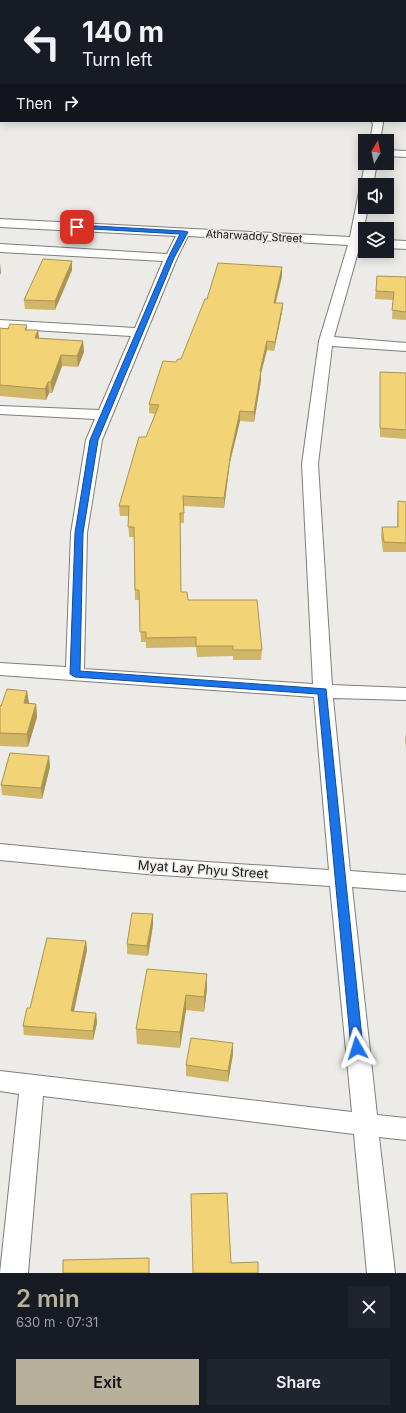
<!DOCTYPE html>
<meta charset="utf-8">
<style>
body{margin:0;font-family:Inter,sans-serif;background:#20242c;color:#f1f3f6;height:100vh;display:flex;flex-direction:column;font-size:15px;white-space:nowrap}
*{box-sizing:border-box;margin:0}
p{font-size:13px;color:#9ea1a6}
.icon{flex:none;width:22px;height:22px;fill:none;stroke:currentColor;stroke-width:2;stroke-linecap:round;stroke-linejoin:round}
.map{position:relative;height:1273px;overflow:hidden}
.side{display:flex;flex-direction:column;background:#171b24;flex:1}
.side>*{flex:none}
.hud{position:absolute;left:0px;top:0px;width:406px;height:122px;box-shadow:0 2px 10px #0003;background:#171b24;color:#f1f3f6;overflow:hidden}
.needle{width:26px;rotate:9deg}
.fabs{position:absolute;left:358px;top:134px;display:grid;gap:8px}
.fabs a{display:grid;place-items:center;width:36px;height:36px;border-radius:0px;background:#171b24;box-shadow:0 2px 10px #0003;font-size:20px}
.pin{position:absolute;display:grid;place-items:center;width:34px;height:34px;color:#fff;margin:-17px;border-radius:8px;box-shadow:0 2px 6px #0006}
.me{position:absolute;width:44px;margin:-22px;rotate:354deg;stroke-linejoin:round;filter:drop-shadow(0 0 3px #0008)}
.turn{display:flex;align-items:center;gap:14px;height:84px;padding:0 16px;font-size:18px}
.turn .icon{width:52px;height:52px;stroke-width:2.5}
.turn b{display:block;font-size:28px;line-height:34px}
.then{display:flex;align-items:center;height:38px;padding:0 16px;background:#0003;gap:8px;font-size:15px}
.round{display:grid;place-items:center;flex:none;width:42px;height:42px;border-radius:0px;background:#20242c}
.summary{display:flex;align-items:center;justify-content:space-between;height:68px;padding:0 16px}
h1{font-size:24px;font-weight:600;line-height:30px;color:#b7b19c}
.cta{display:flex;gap:8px;margin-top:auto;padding:8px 16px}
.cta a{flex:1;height:46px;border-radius:0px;background:#b7b19c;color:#111;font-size:16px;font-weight:600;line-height:46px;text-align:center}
.cta a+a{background:#20242c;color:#f1f3f6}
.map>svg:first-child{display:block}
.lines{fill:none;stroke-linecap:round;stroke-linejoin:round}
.street-casing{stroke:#7f7e7b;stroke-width:2}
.street{fill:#fff;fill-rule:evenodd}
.wall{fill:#d0b666}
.shaded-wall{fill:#a99453}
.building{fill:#f2d477;stroke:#a99453}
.route{fill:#1a73e8;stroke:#114b97}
.labels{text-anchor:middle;stroke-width:3;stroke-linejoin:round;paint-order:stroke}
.far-street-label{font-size:11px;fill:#1a1918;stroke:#ecebe7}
.street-label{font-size:13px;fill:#1a1918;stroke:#ecebe7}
</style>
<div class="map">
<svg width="406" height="1273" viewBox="0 0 406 1273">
<rect width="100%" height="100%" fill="#ecebe7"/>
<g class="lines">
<defs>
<path id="street" d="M 272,0 L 281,0 L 281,1 L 272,1 Z
M 0,35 L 1,35 L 0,43 Z
M 0,68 L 1,68 L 0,75 Z
M 371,121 L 382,121 L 383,123 L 380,141 L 370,141 L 373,124 Z
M 387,150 L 406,151 L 406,157 L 387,156 Z
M 365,163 L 377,163 L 373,185 L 365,185 L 365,188 L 361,185 Z
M 365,188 L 365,207 L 368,207 L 362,238 L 365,238 L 365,246 L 360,245 L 334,337 L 406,343 L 406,351 L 332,346 L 318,464 L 332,685 L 406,688 L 406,700 L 333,698 L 350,871 L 406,875 L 406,891 L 352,887 L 377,1115 L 406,1118 L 406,1140 L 379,1137 L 395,1273 L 367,1273 L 354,1134 L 43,1096 L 28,1273 L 0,1273 L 19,1094 L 0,1091 L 0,1071 L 352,1112 L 330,886 L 146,874 L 0,860 L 0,844 L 146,858 L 329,870 L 314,697 L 0,675 L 0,663 L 66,667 L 71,533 L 86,440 L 95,419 L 0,414 L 0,406 L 99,410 L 131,336 L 0,328 L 0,320 L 135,328 L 163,261 L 0,252 L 0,244 L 167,254 L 176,236 L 0,227 L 0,219 L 350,237 L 359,192 L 361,190 ZM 188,236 L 348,245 L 319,341 L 302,464 L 313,684 L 84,669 L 87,533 L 102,440 L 177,258 Z
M 387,240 L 406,241 L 406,249 L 387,248 Z"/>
</defs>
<use href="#street" class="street-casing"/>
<use href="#street" class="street"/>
</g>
<path class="wall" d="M 72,270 L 55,310 L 25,309 L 24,300 Z
M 282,276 L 276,303 L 283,303 L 282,312 L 274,351 L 267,350 L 261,373 L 261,380 L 254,422 L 240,421 L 230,462 L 224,508 L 184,506 L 184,523 L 180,523 L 181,592 L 188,600 L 262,650 L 261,660 L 233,660 L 233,656 L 197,657 L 196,647 L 146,648 L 146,642 L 141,642 L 139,600 L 135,600 L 134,537 L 129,537 L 128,516 L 120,516 L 119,506 L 155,414 L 149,413 L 149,404 L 176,362 L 181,359 L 207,299 Z
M 377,276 L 406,277 L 406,320 L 392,319 L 393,300 L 375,299 Z
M 27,325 L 27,330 L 38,330 L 39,338 L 83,341 L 84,352 L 78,367 L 62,366 L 52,393 L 49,393 L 46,400 L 0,396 L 0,328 L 8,329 Z
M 380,372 L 406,373 L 406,439 L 380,437 Z
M 398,501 L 406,502 L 406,552 L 383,552 L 381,536 L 382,527 L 397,527 Z
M 27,691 L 29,703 L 36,704 L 37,717 L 28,747 L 0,746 L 0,705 L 1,706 Z
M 406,732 L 406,749 L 405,740 Z
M 49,756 L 50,767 L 42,799 L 2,795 L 1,785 Z
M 153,914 L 153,925 L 148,956 L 127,954 L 127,944 Z
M 86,941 L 87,950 L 74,1011 L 96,1013 L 97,1023 L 93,1040 L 24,1035 L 23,1026 L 30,1008 Z
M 147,969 L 207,989 L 204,1012 L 186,1010 L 180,1048 L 137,1044 L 136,1029 Z
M 233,1054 L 228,1082 L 186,1076 L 186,1065 Z"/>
<path class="shaded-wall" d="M 72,261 L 72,270 L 55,310 L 55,301 Z
M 0,263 L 1,273 L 0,275 Z
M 282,267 L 282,276 L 273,312 L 274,303 Z
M 283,303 L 282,312 L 274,351 L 275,342 Z
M 38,330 L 39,341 L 35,338 Z
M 83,341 L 84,352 L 78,367 L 77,356 Z
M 267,341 L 267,350 L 261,373 L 261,380 L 254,422 L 254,412 L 260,371 Z
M 61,355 L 62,366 L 52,393 L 51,382 Z
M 48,382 L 49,393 L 46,400 L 45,389 Z
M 240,411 L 240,421 L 230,462 L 224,508 L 224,498 L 231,452 Z
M 27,691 L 29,704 L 24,703 Z
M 36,704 L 37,717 L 28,747 L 27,734 Z
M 49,756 L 50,767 L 42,799 L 41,788 Z
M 153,914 L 153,925 L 148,956 L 147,946 Z
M 86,941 L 87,950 L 72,1020 L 71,1011 Z
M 207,974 L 207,989 L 204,1012 L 204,997 Z
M 186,995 L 186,1010 L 180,1048 L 180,1032 Z
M 96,1013 L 97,1023 L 93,1040 L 93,1031 Z
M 233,1043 L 233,1054 L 228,1082 L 228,1071 Z"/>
<path class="building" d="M 43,259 L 72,261 L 55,301 L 24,300 Z
M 218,263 L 282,267 L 274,303 L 283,303 L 275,342 L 267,341 L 260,371 L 261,371 L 254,412 L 240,411 L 231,452 L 224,498 L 183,496 L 184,513 L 180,513 L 181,592 L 187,592 L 188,600 L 257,600 L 262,650 L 233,650 L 233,646 L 196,646 L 196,637 L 146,638 L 146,632 L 140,632 L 139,590 L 135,590 L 134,527 L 128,527 L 129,506 L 119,506 L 139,437 L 146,437 L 159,405 L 149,404 L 163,361 L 176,362 L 178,359 L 181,359 L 205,299 L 207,299 Z
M 377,276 L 406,277 L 406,312 L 392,310 L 394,292 L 376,291 Z
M 10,324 L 27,325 L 25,330 L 38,330 L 35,338 L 83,341 L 77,356 L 61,355 L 51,382 L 48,382 L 45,389 L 0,385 L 0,328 L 8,329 Z
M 380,372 L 406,373 L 406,430 L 380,428 Z
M 398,501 L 406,502 L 406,543 L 384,542 L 382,527 L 398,527 Z
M 7,689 L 27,691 L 24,703 L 36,704 L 27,734 L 0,733 L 0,705 L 1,706 Z
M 10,753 L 49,756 L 41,788 L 1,785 Z
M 132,913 L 153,914 L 147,946 L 127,944 Z
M 47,938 L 86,941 L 71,1011 L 96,1013 L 93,1031 L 23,1026 L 27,1008 L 30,1008 Z
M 147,969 L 207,974 L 204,997 L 186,995 L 180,1032 L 136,1029 Z
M 191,1038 L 233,1043 L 228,1071 L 186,1065 Z
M 227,1193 L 231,1263 L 258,1262 L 258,1273 L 193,1273 L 191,1194 Z
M 149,1258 L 149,1273 L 63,1273 L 63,1260 Z"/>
<path class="route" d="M 77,225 L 184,231 L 188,232 L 174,258 L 98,440 L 83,533 L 80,671 L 326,689 L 363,1048 L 361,1052 L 357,1053 L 352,1052 L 351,1048 L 318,694 L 75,677 L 70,674 L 75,533 L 90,440 L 168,258 L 180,234 L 75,228 L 74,227 Z"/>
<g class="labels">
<g class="far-street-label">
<text transform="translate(254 236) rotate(3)" y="4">Atharwaddy Street</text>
</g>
<g class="street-label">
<text transform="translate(203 869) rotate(4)" y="5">Myat Lay Phyu Street</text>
</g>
</g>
</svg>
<div class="fabs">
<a><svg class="needle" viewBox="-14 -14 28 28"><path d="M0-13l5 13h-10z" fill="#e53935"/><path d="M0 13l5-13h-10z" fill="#9ea1a6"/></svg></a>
<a><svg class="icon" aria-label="sound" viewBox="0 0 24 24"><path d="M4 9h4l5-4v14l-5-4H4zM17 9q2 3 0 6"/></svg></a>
<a><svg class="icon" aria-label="layers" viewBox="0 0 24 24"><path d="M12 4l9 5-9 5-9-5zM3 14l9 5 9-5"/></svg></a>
</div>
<div class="pin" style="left:77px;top:227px;background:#d93025"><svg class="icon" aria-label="arrive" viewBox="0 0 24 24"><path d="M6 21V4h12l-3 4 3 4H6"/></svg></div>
<svg class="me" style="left:357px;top:1048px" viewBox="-20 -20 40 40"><path d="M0-17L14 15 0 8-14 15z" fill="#1a73e8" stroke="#fff" stroke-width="4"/></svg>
<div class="hud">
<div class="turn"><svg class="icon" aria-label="left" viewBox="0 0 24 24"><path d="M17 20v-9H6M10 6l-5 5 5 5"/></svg><div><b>140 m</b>Turn left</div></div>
<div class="then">Then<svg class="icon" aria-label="right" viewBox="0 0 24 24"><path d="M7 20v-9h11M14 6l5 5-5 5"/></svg></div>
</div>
</div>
<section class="side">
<div class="summary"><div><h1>2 min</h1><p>630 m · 07:31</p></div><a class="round"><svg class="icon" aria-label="close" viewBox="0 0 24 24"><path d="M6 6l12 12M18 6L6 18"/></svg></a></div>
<div class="cta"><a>Exit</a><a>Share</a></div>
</section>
